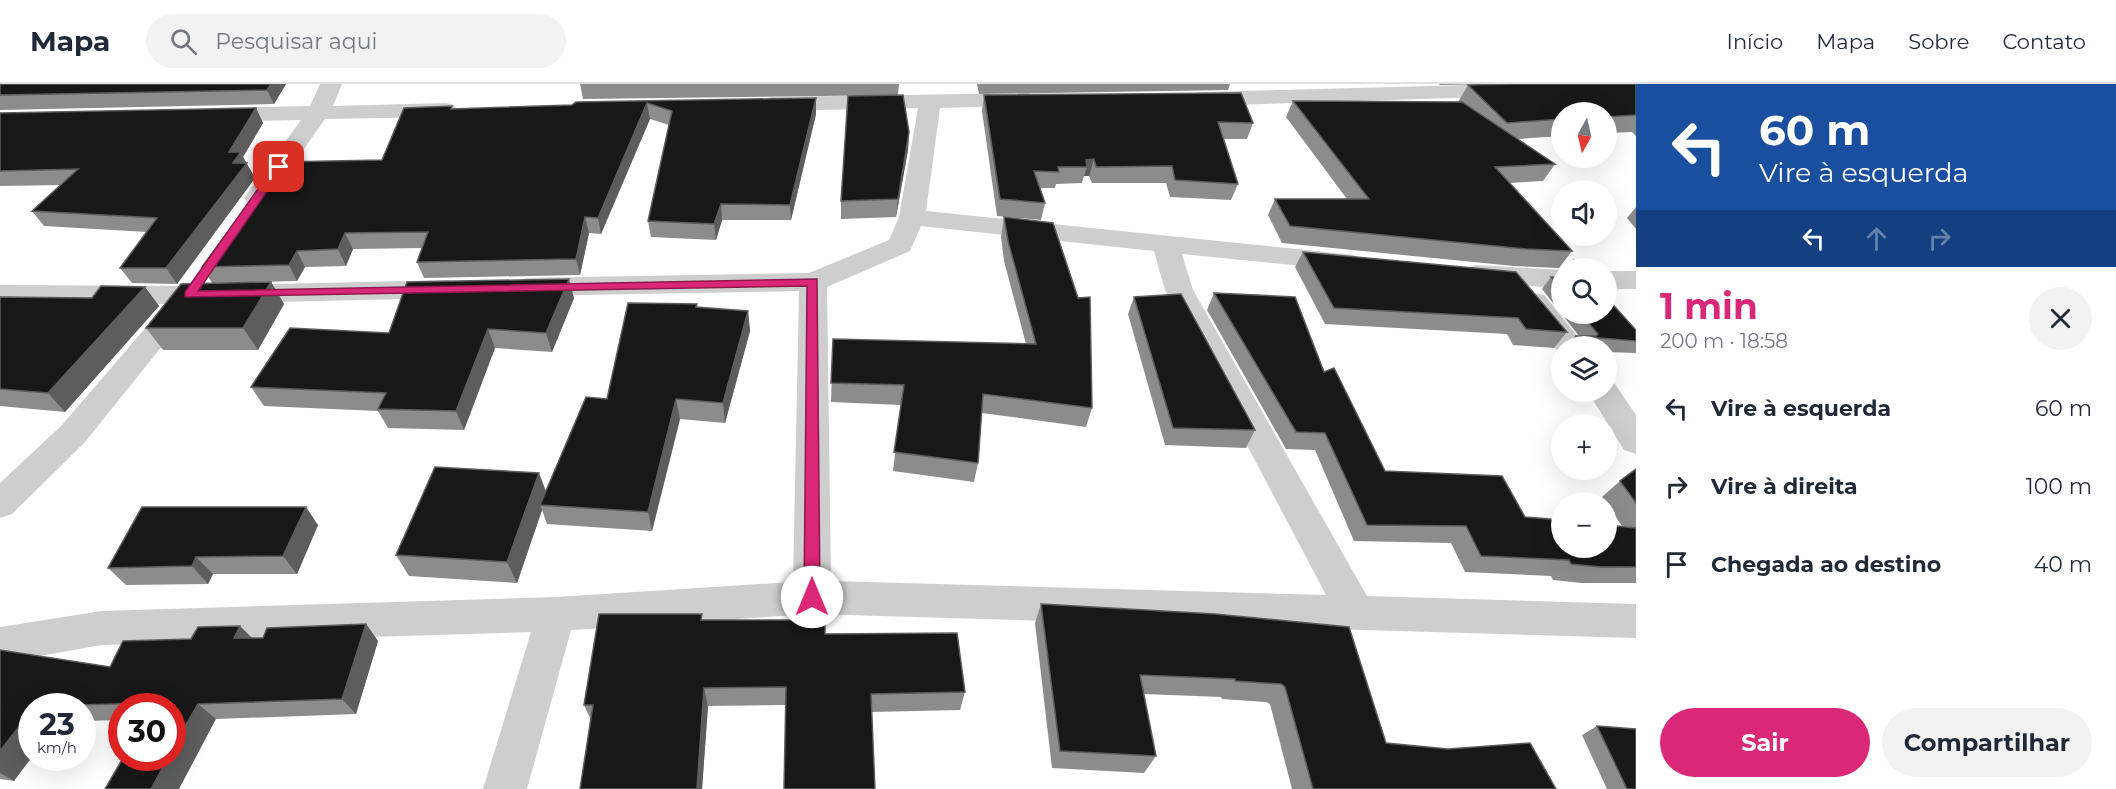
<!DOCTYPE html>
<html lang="pt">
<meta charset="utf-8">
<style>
body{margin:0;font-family:Montserrat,sans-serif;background:#f2f2f3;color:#1f2937;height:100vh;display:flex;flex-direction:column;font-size:22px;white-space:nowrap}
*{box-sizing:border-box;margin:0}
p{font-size:20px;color:#747a83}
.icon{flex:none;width:33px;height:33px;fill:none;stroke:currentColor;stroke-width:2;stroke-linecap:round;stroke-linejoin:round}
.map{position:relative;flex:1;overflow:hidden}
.side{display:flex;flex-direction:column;background:#fff;width:480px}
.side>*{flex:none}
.guide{background:#1a4fa0;color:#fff;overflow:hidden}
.needle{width:39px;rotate:188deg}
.buttons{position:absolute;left:1551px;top:18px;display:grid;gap:12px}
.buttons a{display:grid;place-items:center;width:66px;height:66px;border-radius:50%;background:#fff;box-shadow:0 6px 24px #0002;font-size:30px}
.speed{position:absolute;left:18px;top:609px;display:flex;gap:12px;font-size:30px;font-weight:700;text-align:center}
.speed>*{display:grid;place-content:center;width:78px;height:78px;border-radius:50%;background:#fff;box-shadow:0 6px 24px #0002;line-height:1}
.speed small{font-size:15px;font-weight:400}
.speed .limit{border:9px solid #d22;background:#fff;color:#111}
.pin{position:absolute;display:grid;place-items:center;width:51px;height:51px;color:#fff;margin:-26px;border-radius:12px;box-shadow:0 3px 9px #0006}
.me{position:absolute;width:66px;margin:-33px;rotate:0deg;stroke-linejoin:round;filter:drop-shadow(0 0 4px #0008)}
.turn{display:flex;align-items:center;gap:21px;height:126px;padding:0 24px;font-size:27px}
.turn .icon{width:78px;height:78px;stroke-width:2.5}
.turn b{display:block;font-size:42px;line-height:51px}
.lanes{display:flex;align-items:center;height:57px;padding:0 24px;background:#0003;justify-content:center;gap:30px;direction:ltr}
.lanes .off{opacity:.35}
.round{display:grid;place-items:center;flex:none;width:63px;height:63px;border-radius:32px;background:#f2f2f3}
.summary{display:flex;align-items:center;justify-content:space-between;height:102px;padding:0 24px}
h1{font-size:36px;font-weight:700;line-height:45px;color:#db2777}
.action{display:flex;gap:12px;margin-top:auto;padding:12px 24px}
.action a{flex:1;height:69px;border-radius:36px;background:#db2777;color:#fff;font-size:24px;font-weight:700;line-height:69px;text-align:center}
.action a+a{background:#f2f2f3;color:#1f2937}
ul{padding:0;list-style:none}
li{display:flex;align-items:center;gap:18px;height:78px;padding:0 24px}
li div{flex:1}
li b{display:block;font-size:22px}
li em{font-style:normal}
header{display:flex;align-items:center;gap:36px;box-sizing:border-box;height:84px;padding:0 30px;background:#fff;border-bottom:2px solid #e0e1e3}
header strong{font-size:28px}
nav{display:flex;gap:33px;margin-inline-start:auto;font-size:21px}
.search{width:420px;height:54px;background:#f2f2f3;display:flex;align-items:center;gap:15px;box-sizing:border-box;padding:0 21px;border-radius:33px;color:#747a83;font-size:22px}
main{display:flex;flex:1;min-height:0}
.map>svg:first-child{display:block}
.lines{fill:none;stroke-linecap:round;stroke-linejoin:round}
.minor{fill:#cecece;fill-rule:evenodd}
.wall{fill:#8c8c8c}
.shaded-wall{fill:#5d5d5d}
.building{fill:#181818;stroke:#5d5d5d;stroke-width:1.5}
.route{fill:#db2777;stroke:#8e194d;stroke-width:1.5}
</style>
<header>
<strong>Mapa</strong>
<div class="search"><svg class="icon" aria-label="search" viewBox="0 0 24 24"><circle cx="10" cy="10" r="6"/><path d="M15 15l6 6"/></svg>Pesquisar aqui</div>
<nav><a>Início</a><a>Mapa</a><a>Sobre</a><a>Contato</a></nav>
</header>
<main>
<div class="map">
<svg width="1636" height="705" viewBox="0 0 1636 705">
<rect width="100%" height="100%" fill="#fff"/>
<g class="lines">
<path class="minor" d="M 320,0 L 342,0 L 333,22 L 446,19 L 454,21 L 457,26 L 454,31 L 446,33 L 325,35 L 266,119 L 257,122 L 248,119 L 244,114 L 301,36 L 213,38 L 205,36 L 202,31 L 205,26 L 213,24 L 310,22 Z
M 1508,0 L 1516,2 L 1519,7 L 1516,12 L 1200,22 L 1192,20 L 1189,15 L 1192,10 L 1200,8 Z
M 1028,9 L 1036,11 L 1039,16 L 1036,21 L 940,24 L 926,127 L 1354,171 L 1358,177 L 1354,183 L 1344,186 L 1182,170 L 1193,206 L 1367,512 L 1636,520 L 1636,554 L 812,530 L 571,546 L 527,705 L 483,705 L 531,548 L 102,561 L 0,579 L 0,543 L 102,527 L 557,513 L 793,498 L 799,207 L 527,212 L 517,209 L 513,203 L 517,197 L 527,194 L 809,189 L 889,156 L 899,133 L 918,24 L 771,27 L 763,25 L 760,20 L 763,15 L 771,13 ZM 921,142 L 1154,167 L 1165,206 L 1326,511 L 831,497 L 827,203 L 910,167 Z
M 1476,181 L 1562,186 L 1562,204 L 1476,199 L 1466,196 L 1462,190 L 1466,184 Z
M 1606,187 L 1636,187 L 1636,205 L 1606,205 Z
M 448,196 L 458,198 L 462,205 L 458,212 L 448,214 L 196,220 L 85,358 L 12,430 L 0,434 L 0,399 L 62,341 L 166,220 L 0,219 L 0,201 L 189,202 Z
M 1534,209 L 1544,211 L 1585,262 L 1562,262 L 1562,270 L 1559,269 L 1520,218 L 1524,211 Z
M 1606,297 L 1615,300 L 1636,331 L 1636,370 L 1624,366 L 1588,308 L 1606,308 Z"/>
</g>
<path class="wall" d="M 0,0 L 286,0 L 274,20 L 0,26 Z
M 580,0 L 899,0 L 898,11 L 583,15 Z
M 977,0 L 1230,0 L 1228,6 L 979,10 Z
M 1439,0 L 1505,0 L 1440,1 Z
M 1636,0 L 1636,52 L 1632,48 L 1606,49 L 1606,28 L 1562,28 L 1562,52 L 1517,55 L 1555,80 L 1543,97 L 1509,99 L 1572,167 L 1559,184 L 1514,182 L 1282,159 L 1268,131 L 1275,115 L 1347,115 L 1286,33 L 1293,17 L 1458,18 L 1468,1 Z
M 984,11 L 1253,39 L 1247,55 L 1223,55 L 1238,100 L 1231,116 L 1170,113 L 1166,99 L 1092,99 L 1089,92 L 1084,92 L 1082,99 L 1056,100 L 1055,104 L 1040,104 L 1045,119 L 1041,136 L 997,132 L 982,27 Z
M 816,14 L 816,30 L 791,136 L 722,136 L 716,156 L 651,153 L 648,137 L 669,41 L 650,35 L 601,150 L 589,149 L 580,191 L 424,194 L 417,178 L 422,164 L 353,165 L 346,182 L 305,183 L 297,197 L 212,199 L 202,183 L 382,76 L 453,25 Z
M 256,24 L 263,39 L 243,73 L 255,94 L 177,200 L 132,199 L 120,184 L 147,148 L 44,142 L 32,127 L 61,101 L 0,102 L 0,29 Z
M 909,48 L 908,66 L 896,133 L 841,135 L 841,117 Z
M 1636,123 L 1636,145 L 1627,134 Z
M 1004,133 L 1092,324 L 1086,343 L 982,329 L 978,379 L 974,398 L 893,387 L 901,321 L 831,318 L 833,255 L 1026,260 L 1004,177 L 1001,153 Z
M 1303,168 L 1567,248 L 1554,264 L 1513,261 L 1507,250 L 1325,240 L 1295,183 Z
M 1574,177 L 1580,184 L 1568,184 Z
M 1551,193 L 1562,193 L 1562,230 L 1606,230 L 1636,246 L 1636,269 L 1606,268 L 1606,262 L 1566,262 L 1575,252 L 1579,252 L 1542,205 Z
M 271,198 L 284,220 L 258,266 L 163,266 L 146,244 Z
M 145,203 L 159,222 L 65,328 L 0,322 L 0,213 L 92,214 Z
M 1214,209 L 1324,288 L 1385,387 L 1525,433 L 1622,442 L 1606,418 L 1602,413 L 1620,397 L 1636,385 L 1636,499 L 1582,499 L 1553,496 L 1551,492 L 1465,488 L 1451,459 L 1354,457 L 1315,366 L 1286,365 L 1207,226 Z
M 1134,213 L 1255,346 L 1246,364 L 1165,361 L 1128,230 Z
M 574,214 L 552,268 L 495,264 L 464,346 L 388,344 L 378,327 L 264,322 L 251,303 L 389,249 Z
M 697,223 L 748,227 L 750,247 L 725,339 L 680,335 L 652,447 L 547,440 L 542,426 L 517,499 L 409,492 L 396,471 L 546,407 L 607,315 Z
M 318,441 L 297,490 L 213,490 L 208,500 L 126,501 L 108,484 Z
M 1041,520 L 1215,530 L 1386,659 L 1556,705 L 1292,705 L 1270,620 L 1266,618 L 1222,615 L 1221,613 L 1144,610 L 1156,672 L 1144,689 L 1052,684 L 1035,539 Z
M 703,536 L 825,550 L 965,608 L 960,626 L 872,628 L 785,621 L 708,622 L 702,705 L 580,705 L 591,636 L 584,621 Z
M 366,540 L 378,557 L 356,630 L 216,635 L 172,622 L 122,622 L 122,636 L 82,637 L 82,622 L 32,622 L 14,697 L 0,695 L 0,566 L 110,583 L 252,554 L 263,554 Z
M 1597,642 L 1636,705 L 1607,705 L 1582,651 Z"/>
<path class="shaded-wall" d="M 271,0 L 286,0 L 274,20 L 267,6 Z
M 816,14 L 816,30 L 791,136 L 790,121 Z
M 647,19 L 650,35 L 601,150 L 598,134 Z
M 256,24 L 263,39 L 243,73 L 255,94 L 177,200 L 166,184 L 229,68 Z
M 909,48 L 908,66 L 896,133 L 898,115 Z
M 1094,75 L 1089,92 L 1084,92 L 1087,83 L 1086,76 Z
M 721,120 L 722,136 L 716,156 L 714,140 Z
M 585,133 L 589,149 L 580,191 L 576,175 Z
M 345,149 L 353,165 L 346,182 L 338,165 Z
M 297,167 L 305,183 L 297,197 L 289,181 Z
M 569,195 L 574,214 L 552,268 L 546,249 Z
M 271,198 L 284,220 L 258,266 L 243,244 Z
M 145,203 L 159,222 L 65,328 L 48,309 Z
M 748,227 L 750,247 L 725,339 L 723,319 Z
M 488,245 L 495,264 L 464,346 L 456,327 Z
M 676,315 L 680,335 L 652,447 L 648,428 Z
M 539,389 L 547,410 L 540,421 L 542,426 L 517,499 L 507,478 Z
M 306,423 L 318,441 L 297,490 L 283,472 Z
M 196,473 L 213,490 L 208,500 L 192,482 Z
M 366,540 L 378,557 L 356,630 L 342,615 Z
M 240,542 L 257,559 L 234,554 Z
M 704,604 L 708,622 L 702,705 L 697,705 Z
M 198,620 L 216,635 L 179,705 L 151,705 L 168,674 L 172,674 L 172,665 Z
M 32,626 L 32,673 L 14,697 L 0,689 L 0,667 Z"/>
<path class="building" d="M 0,0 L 271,0 L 267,6 L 0,11 Z
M 1512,0 L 1636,0 L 1636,31 L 1606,33 L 1606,28 L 1562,28 L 1562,35 L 1507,39 L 1468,1 Z
M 1241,9 L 1253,39 L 1218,38 L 1238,100 L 1175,96 L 1172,82 L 1096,83 L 1094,75 L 1086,76 L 1087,83 L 1058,83 L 1059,88 L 1034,87 L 1045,119 L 1000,115 L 984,11 Z
M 903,11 L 909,48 L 898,115 L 841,117 L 848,12 Z
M 816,14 L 790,121 L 721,120 L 714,140 L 648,137 L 672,27 L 647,19 L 598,134 L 585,133 L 576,175 L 417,178 L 428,148 L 345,149 L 338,165 L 297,167 L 289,181 L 202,183 L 279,78 L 382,76 L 404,24 L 452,22 L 451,25 L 572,21 L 576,18 Z
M 1293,17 L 1462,18 L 1555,80 L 1495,83 L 1572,167 L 1526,165 L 1290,142 L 1275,115 L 1369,115 Z
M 256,24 L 229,68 L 241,68 L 233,79 L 247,79 L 166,184 L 120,184 L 157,134 L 32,127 L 78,85 L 0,87 L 0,29 Z
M 1004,133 L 1053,139 L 1078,214 L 1090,213 L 1092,324 L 983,310 L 978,379 L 894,368 L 904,301 L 831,299 L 833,255 L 1036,260 L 1008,157 Z
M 1303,168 L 1516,188 L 1567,248 L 1526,245 L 1518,234 L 1334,224 Z
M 1574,177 L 1580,184 L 1574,184 Z
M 1551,193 L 1562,193 L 1562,205 Z
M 569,195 L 546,249 L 488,245 L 456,327 L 378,325 L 386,309 L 251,303 L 290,244 L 389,249 L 407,198 Z
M 271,198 L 243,244 L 146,244 L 181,200 Z
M 101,202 L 145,203 L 48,309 L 0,305 L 0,213 L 92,214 Z
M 1214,209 L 1295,213 L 1324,288 L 1334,284 L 1385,387 L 1502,392 L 1525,433 L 1562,436 L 1562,464 L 1606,464 L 1606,441 L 1636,444 L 1636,483 L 1601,483 L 1571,480 L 1569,476 L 1481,472 L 1466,442 L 1367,441 L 1325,349 L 1296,348 Z
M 1181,210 L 1255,346 L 1173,344 L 1134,213 Z
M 1606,213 L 1636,246 L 1636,257 L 1575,252 L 1596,252 L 1598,250 L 1581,230 L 1606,230 Z
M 628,219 L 697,220 L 696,223 L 748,227 L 723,319 L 676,315 L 648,428 L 540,421 L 586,313 L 607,315 Z
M 435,383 L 539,389 L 507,478 L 396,471 Z
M 1636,385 L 1636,419 L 1620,397 Z
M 142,423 L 306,423 L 283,472 L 196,473 L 192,482 L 108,484 Z
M 1041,520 L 1215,530 L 1349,543 L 1386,659 L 1448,665 L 1530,659 L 1556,705 L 1313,705 L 1285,603 L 1281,600 L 1235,597 L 1235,595 L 1140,591 L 1156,672 L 1060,667 Z
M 599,530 L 702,530 L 701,536 L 825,536 L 825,550 L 957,549 L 965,608 L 871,610 L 875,705 L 784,705 L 786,603 L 704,604 L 697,705 L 580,705 L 593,621 L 584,621 Z
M 366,540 L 342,615 L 198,620 L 172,665 L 172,622 L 152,622 L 154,619 L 35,622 L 32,622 L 32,626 L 0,667 L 0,566 L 110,583 L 123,557 L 191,555 L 198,543 L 240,542 L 234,554 L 263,554 L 267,544 Z
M 1597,642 L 1636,645 L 1636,705 L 1627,705 Z
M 123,674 L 168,674 L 151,705 L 105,705 Z"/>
<path class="route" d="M 275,81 L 284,83 L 198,207 L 817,195 L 820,513 L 818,518 L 812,520 L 807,518 L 804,513 L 807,202 L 185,213 L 185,208 Z"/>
</svg>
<div class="buttons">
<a><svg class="needle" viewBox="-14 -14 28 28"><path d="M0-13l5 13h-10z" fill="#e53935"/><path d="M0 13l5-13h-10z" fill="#747a83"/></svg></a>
<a><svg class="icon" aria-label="sound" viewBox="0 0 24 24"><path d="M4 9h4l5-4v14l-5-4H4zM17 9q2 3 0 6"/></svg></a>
<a><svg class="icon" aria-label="search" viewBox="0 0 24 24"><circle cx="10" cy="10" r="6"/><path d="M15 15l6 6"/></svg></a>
<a><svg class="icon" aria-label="layers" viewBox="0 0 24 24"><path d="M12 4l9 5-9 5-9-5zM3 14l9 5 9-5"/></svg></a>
<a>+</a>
<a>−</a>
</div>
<div class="speed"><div>23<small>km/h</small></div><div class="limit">30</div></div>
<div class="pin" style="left:279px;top:83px;background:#d93025"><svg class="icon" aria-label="arrive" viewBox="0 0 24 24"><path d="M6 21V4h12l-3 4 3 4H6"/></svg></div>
<svg class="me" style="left:812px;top:513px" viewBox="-20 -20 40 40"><circle r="19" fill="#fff"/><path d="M0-13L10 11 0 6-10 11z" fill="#db2777"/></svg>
</div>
<section class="side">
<div class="guide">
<div class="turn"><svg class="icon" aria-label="left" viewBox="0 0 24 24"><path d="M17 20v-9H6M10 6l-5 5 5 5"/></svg><div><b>60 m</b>Vire à esquerda</div></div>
<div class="lanes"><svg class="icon" aria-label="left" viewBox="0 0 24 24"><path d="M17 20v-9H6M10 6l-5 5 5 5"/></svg><svg class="icon off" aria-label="ahead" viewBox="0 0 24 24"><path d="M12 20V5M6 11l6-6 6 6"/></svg><svg class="icon off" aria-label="right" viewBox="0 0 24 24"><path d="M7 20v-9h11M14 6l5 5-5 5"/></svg></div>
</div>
<div class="summary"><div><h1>1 min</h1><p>200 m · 18:58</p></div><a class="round"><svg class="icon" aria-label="close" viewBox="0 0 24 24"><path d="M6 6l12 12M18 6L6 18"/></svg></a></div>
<ul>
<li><svg class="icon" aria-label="left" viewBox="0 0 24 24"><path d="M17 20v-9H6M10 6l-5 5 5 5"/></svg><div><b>Vire à esquerda</b></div><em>60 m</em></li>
<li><svg class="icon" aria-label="right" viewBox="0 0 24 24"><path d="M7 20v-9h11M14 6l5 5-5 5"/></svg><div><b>Vire à direita</b></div><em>100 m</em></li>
<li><svg class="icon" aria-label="arrive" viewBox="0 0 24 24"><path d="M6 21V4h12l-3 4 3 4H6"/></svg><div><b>Chegada ao destino</b></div><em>40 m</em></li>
</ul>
<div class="action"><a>Sair</a><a>Compartilhar</a></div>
</section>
</main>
